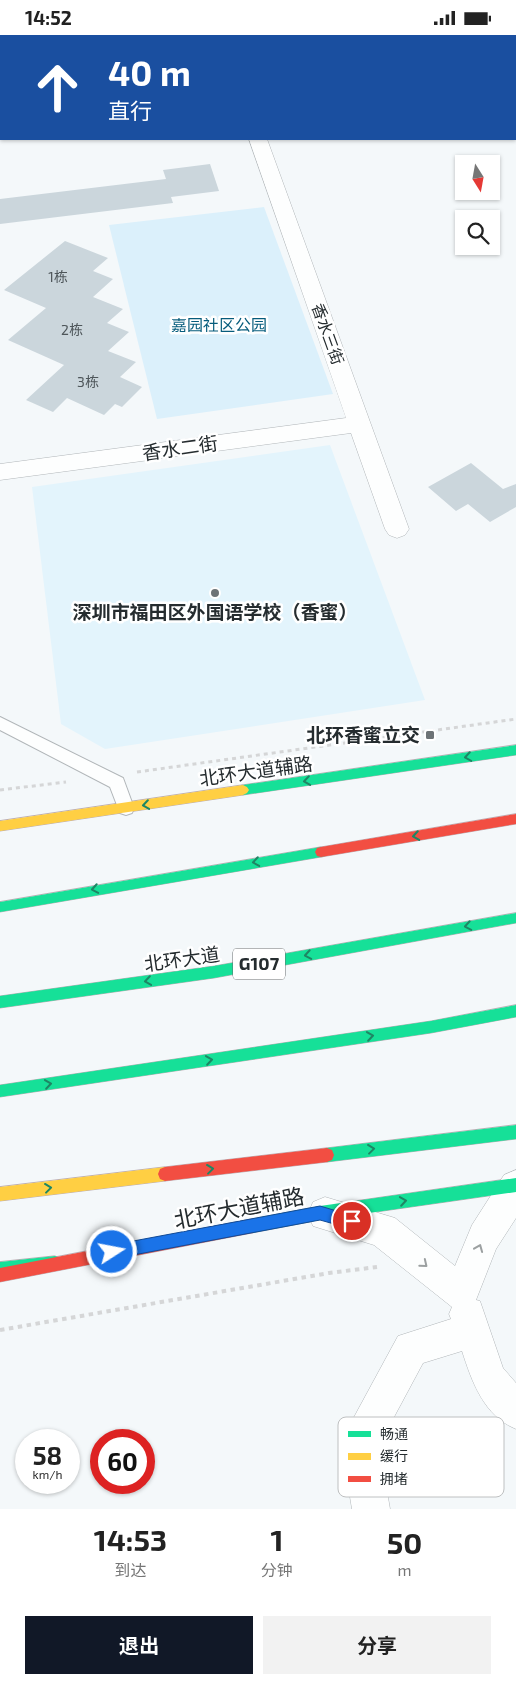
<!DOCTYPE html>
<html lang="zh">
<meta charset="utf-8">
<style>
body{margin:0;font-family:"Exo 2","Noto Sans SC",sans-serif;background:#f2f2f2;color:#222;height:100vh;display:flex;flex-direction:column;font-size:19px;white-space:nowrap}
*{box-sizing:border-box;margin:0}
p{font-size:16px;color:#767676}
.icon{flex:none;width:28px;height:28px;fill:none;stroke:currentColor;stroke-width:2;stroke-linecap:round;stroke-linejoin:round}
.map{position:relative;height:1474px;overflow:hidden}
.panel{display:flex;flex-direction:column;background:#fff;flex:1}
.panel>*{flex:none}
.banner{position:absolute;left:0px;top:0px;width:516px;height:105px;box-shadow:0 1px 4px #0004;background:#1a4fa0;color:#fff;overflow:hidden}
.needle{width:32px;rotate:169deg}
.controls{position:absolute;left:455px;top:120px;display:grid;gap:10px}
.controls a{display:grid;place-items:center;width:45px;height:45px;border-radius:0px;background:#fff;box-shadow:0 1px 4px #0004;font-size:25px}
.speed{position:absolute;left:15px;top:1394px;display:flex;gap:10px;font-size:25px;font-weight:700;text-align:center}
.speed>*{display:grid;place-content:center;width:65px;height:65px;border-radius:50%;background:#fff;box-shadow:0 1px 4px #0004;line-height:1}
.speed small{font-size:12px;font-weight:400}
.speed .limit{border:8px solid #d22;background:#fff;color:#111}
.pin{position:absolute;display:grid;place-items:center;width:42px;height:42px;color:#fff;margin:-21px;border:2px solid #fff;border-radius:50%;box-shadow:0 1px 5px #0007}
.me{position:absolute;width:55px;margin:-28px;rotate:79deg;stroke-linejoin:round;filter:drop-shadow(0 0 4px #0008)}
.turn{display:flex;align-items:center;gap:18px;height:105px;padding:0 25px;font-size:22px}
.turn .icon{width:65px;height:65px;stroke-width:2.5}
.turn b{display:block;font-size:35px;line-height:42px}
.eta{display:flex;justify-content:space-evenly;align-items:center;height:85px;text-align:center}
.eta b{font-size:30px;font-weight:700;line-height:35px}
.button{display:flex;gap:10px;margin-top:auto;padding:10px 25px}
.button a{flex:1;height:58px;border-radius:0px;background:#111827;color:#fff;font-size:20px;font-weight:700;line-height:58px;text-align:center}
.button a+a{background:#f2f2f2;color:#222}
.status{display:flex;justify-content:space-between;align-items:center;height:35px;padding:0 25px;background:#fff;direction:ltr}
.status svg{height:14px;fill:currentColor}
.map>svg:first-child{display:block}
.built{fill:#e3f4fc}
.green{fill:#dbf0fb}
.building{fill:#cbd6dc}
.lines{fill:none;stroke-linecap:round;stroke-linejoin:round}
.lane-casing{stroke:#b1b6b9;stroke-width:2}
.street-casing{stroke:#b1b6b9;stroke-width:1}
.fast-casing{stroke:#bbadb3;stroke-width:1}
.slow-casing{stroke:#bbadb3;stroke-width:1}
.jam-casing{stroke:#bbadb3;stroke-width:1}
.path-far2{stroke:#d5d6d7;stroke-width:2;stroke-dasharray:2.5 2.5;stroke-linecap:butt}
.path-far1{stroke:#d5d6d7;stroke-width:3;stroke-dasharray:4 4;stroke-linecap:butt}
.path{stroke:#d5d6d7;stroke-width:4;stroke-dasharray:4.5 4.5;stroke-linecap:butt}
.lane{fill:#fdfefe;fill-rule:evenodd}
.street{fill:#fdfefe;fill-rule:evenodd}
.fast{fill:#16e098;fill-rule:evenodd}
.slow{fill:#ffcf43;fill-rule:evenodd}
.jam{fill:#f24e42;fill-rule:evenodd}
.oneway{stroke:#1e8664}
.oneway2{stroke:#9ca0a1}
.route{fill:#1a73e8;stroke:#114b97}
.poi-dot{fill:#6d7376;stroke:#fff;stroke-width:2}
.labels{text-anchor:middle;stroke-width:5;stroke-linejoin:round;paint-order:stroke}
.far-number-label{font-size:14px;fill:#4e565a}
.far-park-label{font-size:16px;fill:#065c7c;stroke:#fff}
.far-street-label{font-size:16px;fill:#252c2f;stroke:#fff}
.shield{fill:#fff;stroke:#666b6d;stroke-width:1}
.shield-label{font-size:18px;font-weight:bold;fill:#252c2f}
.street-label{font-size:19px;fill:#252c2f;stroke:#fff}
.poi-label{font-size:19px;font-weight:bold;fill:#252c2f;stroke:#fff}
.near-street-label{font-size:22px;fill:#252c2f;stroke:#fff}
.key{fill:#fff;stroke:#bec0c1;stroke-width:1}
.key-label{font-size:14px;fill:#252c2f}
</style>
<div class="status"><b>14:52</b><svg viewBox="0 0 49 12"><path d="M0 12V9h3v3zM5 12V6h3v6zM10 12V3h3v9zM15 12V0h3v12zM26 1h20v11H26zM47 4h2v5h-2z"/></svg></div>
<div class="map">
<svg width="516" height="1474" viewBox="0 0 516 1474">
<rect width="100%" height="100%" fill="#f4f8fa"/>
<path class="built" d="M 330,410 L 425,665 L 105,714 L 61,689 L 32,452 Z"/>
<path class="green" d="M 264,172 L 333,359 L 157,384 L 109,190 Z"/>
<path class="building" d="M 210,129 L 219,156 L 171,162 L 173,168 L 0,189 L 0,164 L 166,144 L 163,135 Z
M 65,206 L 108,223 L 93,236 L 113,244 L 93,262 L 123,274 L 107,288 L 129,297 L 108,316 L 136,327 L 120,342 L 142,352 L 122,372 L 115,369 L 104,380 L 67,363 L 53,377 L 26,365 L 64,330 L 8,305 L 46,273 L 4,255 Z
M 471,428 L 503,454 L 516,449 L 516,472 L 490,487 L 468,469 L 456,476 L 428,452 Z"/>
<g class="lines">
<defs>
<path id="lane" d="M 0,682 L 123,743 L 134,773 L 132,778 L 126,780 L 120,778 L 110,752 L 0,695 Z"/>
<path id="street" d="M 213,0 L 230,0 L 230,1 L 213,1 Z
M 249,104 L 267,104 L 409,494 L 405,500 L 397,503 L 389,500 L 385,494 L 351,398 L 0,445 L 0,429 L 346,383 Z
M 516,1135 L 516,1183 L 496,1214 L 476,1265 L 480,1266 L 503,1333 L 516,1348 L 516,1394 C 484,1381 472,1347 462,1316 L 423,1328 L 379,1410 L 390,1474 L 352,1474 L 341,1408 L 347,1395 L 398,1301 L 451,1284 L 449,1279 L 452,1272 L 374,1210 L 313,1191 L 308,1179 L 313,1167 L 325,1162 L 395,1183 L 455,1231 L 472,1190 L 504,1140 Z"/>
<path id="fast" d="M 516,710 L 516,720 L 243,760 L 239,758 L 237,755 L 239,752 L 243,750 Z
M 321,812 L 325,813 L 327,817 L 325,821 L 321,822 L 0,877 L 0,867 Z
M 516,878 L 516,888 L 214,943 L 0,973 L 0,961 L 214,931 Z
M 516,970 L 516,982 L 431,998 L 0,1062 L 0,1050 L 431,986 Z
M 516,1090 L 516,1104 L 327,1127 L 322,1125 L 320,1120 L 322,1115 L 327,1113 Z
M 516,1143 L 516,1157 L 320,1185 L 252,1198 L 247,1196 L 245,1191 L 247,1186 L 252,1184 L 320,1171 Z
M 55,1221 L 60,1223 L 62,1228 L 60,1233 L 55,1235 L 0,1241 L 0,1227 Z"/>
<path id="slow" d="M 243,750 L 247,752 L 249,755 L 247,758 L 243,760 L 0,796 L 0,786 Z
M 165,1132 L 170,1134 L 172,1139 L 170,1144 L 165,1146 L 0,1166 L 0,1152 Z"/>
<path id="jam" d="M 516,779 L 516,789 L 321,822 L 317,821 L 315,817 L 317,813 L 321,812 Z
M 327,1113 L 332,1115 L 334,1120 L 332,1125 L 327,1127 L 165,1146 L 160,1144 L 158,1139 L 160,1134 L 165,1132 Z
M 252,1184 L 257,1186 L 259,1191 L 257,1196 L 252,1198 L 0,1247 L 0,1233 Z"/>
</defs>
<use href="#lane" class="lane-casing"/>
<use href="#street" class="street-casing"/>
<use href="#fast" class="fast-casing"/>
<use href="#slow" class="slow-casing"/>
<use href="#jam" class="jam-casing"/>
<path class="path-far2" d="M 490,1 L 500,0"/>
<path class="path-far1" d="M 137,737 L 516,684
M 0,755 L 66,747"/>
<path class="path" d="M 0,1295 L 329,1238 L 377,1232"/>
<use href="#lane" class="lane"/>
<use href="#street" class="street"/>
<use href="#fast" class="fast"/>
<use href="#slow" class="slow"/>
<use href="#jam" class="jam"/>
</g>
<defs><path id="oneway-chevron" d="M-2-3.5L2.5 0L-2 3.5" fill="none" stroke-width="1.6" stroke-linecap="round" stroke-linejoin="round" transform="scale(1.25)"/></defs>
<g class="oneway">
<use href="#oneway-chevron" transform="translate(468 722) rotate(171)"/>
<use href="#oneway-chevron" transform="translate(307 746) rotate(172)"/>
<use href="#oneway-chevron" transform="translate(146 770) rotate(172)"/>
<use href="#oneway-chevron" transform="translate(416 801) rotate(171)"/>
<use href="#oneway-chevron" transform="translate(256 827) rotate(171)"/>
<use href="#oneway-chevron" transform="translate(95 854) rotate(170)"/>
<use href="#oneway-chevron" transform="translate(468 891) rotate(170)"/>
<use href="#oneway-chevron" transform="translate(308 920) rotate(170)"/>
<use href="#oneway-chevron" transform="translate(148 946) rotate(172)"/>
<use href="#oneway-chevron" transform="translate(370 1001) rotate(-8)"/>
<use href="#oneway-chevron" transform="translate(209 1025) rotate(-8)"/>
<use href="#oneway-chevron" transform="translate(48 1049) rotate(-8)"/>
<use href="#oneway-chevron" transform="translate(371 1114) rotate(-7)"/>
<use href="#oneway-chevron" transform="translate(210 1134) rotate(-7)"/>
<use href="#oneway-chevron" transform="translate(48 1153) rotate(-7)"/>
<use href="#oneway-chevron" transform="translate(403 1166) rotate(-8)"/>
</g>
<g class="oneway2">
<use href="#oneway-chevron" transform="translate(479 1213) rotate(-68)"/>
<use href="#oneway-chevron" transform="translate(424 1229) rotate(39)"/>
</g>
<path class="route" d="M 320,1171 L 357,1182 L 359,1186 L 357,1191 L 352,1194 L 320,1185 L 112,1224 L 107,1222 L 105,1217 L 107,1212 L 112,1210 Z"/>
<g class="poi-dot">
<circle cx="215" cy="558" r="5"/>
<rect x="425" y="695" width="10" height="10" rx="2.5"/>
</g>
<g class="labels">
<g class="far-number-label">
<text x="58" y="247">1栋</text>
<text x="72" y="300">2栋</text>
<text x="88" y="352">3栋</text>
</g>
<g class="far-park-label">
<text x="219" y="296">嘉园社区公园</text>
</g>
<g class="far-street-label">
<text transform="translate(328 299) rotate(70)" y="6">香水三街</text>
</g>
<rect class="shield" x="233" y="913.5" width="52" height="31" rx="4"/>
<g class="shield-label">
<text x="259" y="935">G107</text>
</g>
<g class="street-label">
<text transform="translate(180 413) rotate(-8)" y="7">香水二街</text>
<text transform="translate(256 736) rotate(-8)" y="7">北环大道辅路</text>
<text transform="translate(182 924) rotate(-8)" y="7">北环大道</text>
</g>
<g class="poi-label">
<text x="215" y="584">深圳市福田区外国语学校（香蜜）</text>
<text x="420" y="707" text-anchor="end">北环香蜜立交</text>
</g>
<g class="near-street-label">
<text transform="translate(239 1173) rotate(-11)" y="8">北环大道辅路</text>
</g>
</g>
<rect x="338" y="1382" width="166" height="80" rx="8" class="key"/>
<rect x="348" y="1396" width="23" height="6" fill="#16e098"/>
<rect x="348" y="1418" width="23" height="7" fill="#ffcf43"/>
<rect x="348" y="1441" width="23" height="6" fill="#f24e42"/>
<g class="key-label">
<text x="380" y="1404">畅通</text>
<text x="380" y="1426">缓行</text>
<text x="380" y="1449">拥堵</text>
</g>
</svg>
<div class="controls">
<a><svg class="needle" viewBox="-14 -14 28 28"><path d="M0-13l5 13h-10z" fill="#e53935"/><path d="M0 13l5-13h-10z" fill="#767676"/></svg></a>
<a><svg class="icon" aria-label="search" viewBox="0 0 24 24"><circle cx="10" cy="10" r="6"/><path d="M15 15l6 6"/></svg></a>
</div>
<div class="speed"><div>58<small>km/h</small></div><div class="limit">60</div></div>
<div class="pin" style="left:352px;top:1186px;background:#d93025"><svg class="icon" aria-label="arrive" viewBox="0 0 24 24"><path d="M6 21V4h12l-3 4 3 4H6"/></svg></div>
<svg class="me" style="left:112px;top:1217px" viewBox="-20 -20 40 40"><circle r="17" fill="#1a73e8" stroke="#fff" stroke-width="3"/><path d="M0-11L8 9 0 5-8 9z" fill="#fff"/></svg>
<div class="banner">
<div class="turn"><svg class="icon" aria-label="ahead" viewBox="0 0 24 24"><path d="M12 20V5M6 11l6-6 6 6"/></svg><div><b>40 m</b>直行</div></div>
</div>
</div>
<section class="panel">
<div class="eta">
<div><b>14:53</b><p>到达</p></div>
<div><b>1</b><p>分钟</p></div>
<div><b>50</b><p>m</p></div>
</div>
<div class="button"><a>退出</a><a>分享</a></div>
</section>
